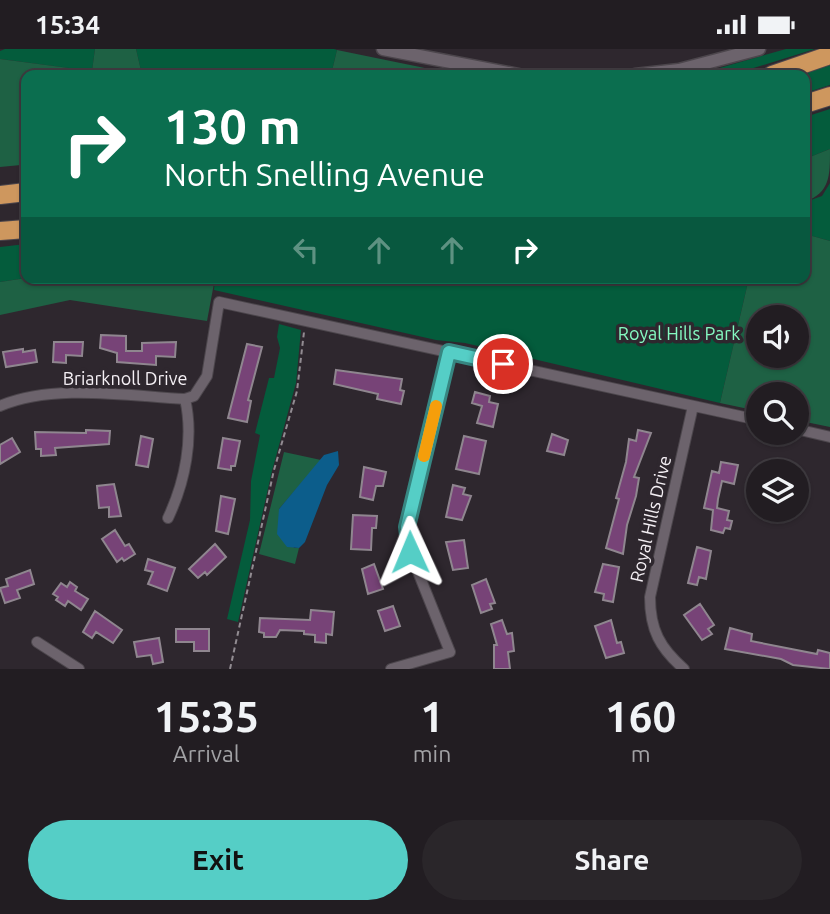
<!DOCTYPE html>
<style>
body{margin:0;font-family:Ubuntu,sans-serif;background:#2a262a;color:#f1f3f6;height:100vh;display:flex;flex-direction:column;font-size:26px;white-space:nowrap}
*{box-sizing:border-box;margin:0}
p{font-size:23px;color:#a2a2a5}
.icon{flex:none;width:38px;height:38px;fill:none;stroke:currentColor;stroke-width:2;stroke-linecap:round;stroke-linejoin:round}
.map{position:relative;height:620px;overflow:hidden}
.details{display:flex;flex-direction:column;background:#221d22;flex:1}
.details>*{flex:none}
.guide{position:absolute;left:21px;top:21px;width:789px;height:214px;border-radius:14px;box-shadow:0 2px 5px #0004,0 0 0 2px #3f3b40;background:#0b6e4f;color:#fff;overflow:hidden}
.fabs{position:absolute;left:746px;top:256px;display:grid;gap:14px}
.fabs a{display:grid;place-items:center;width:63px;height:63px;border-radius:50%;background:#221d22;box-shadow:0 2px 5px #0004,0 0 0 2px #3f3b40;font-size:35px}
.pin{position:absolute;display:grid;place-items:center;width:60px;height:60px;color:#fff;margin:-30px;border:4px solid #fff;border-radius:50%;box-shadow:0 2px 7px #0007}
.me{position:absolute;width:77px;margin:-38px;rotate:359deg;stroke-linejoin:round;filter:drop-shadow(0 0 5px #0008)}
.turn{display:flex;align-items:center;gap:24px;height:147px;padding:0 28px;font-size:32px}
.turn .icon{width:91px;height:91px;stroke-width:2.5}
.turn b{display:block;font-size:49px;line-height:60px}
.lanes{display:flex;align-items:center;height:66px;padding:0 28px;background:#0003;justify-content:center;gap:35px;direction:ltr}
.lanes .off{opacity:.35}
.eta{display:flex;justify-content:space-evenly;align-items:center;height:119px;text-align:center}
.eta b{font-size:42px;font-weight:600;line-height:49px}
.button{display:flex;gap:14px;margin-top:auto;padding:14px 28px}
.button a{flex:1;height:80px;border-radius:42px;background:#55cec6;color:#111;font-size:28px;font-weight:600;line-height:80px;text-align:center}
.button a+a{background:#2a262a;color:#f1f3f6}
.status{display:flex;justify-content:space-between;align-items:center;height:49px;padding:0 35px;background:#221d22;direction:ltr}
.status svg{height:19px;fill:currentColor}
.map>svg:first-child{display:block}
.green{fill:#045c3c}
.forest{fill:#1e6144;fill-rule:evenodd}
.water{fill:#0c5d8b}
.building{fill:#774377;stroke:#8f868f;stroke-width:2}
.lines{fill:none;stroke-linecap:round;stroke-linejoin:round}
.minor-casing{stroke:#4c464c;stroke-width:12}
.tertiary-casing{stroke:#4c464c;stroke-width:15}
.motorway-casing{stroke:#4c464c;stroke-width:20}
.path{stroke:#928c92;stroke-width:2;stroke-dasharray:5 3.5;stroke-linecap:butt}
.minor{stroke:#6c636c;stroke-width:10}
.tertiary{stroke:#6c636c;stroke-width:12}
.motorway{stroke:#ce975e;stroke-width:18}
.route-casing{stroke:#378681;stroke-width:18}
.route{stroke:#55cec6;stroke-width:12}
.slow{stroke:#f59e0b;stroke-width:12}
.labels{text-anchor:middle;stroke-width:7;stroke-linejoin:round;paint-order:stroke}
.park-label{font-size:18px;fill:#85f9c1;stroke:#2e272e}
.street-label{font-size:18px;fill:#f5f0f5;stroke:#2e272e}
</style>
<div class="status"><b>15:34</b><svg viewBox="0 0 49 12"><path d="M0 12V9h3v3zM5 12V6h3v6zM10 12V3h3v9zM15 12V0h3v12zM26 1h20v11H26zM47 4h2v5h-2z"/></svg></div>
<div class="map">
<svg width="830" height="620" viewBox="0 0 830 620">
<rect width="100%" height="100%" fill="#2e272e"/>
<path class="green" d="M 5,0 L 95,0 L 92,22 L 0,10 L 0,2 Z
M 136,0 L 334,0 L 337,1 L 331,26 L 142,26 Z
M 786,0 L 815,0 L 731,26 L 695,26 Z
M 830,16 L 830,36 L 805,44 L 805,26 L 801,26 Z
M 830,60 L 830,100 L 805,110 L 805,68 Z
M 830,134 L 830,192 L 805,185 L 805,153 L 822,147 Z
M 26,195 L 26,229 L 0,233 L 0,198 Z
M 215,229 L 749,229 L 720,354 L 465,294 L 436,291 L 214,241 Z
M 279,275 L 301,281 L 296,334 L 272,422 L 238,573 L 227,570 L 250,471 L 251,432 L 260,386 L 255,384 L 269,329 L 274,329 L 280,299 L 277,288 Z"/>
<path class="forest" d="M 95,0 L 136,0 L 142,26 L 26,26 L 26,101 L 19,101 L 21,116 L 0,118 L 0,10 L 92,22 Z
M 337,1 L 459,26 L 331,26 Z
M 830,100 C 830,128 830,143 805,153 L 805,110 Z
M 805,185 L 830,192 L 830,378 L 796,371 L 796,345 L 758,345 L 758,362 L 720,354 L 749,229 L 805,229 ZM 758,268 L 796,268 L 796,306 L 758,306 Z
M 26,229 L 215,229 L 207,272 L 70,251 L 0,266 L 0,233 Z
M 284,403 L 321,411 L 279,460 L 294,499 L 299,499 L 295,515 L 259,505 Z"/>
<path class="water" d="M 338,402 L 339,416 L 327,436 L 305,493 L 299,499 L 287,498 L 277,485 L 279,460 L 324,406 Z"/>
<path class="building" d="M 101,286 L 126,287 L 126,302 L 142,302 L 142,294 L 176,293 L 175,308 L 156,307 L 156,316 L 117,313 L 117,304 L 100,299 Z
M 54,293 L 83,293 L 82,307 L 66,306 L 66,314 L 53,313 Z
M 247,295 L 262,298 L 248,351 L 251,352 L 247,373 L 228,369 Z
M 23,300 L 23,303 L 35,301 L 37,313 L 6,318 L 3,303 Z
M 336,321 L 402,330 L 400,341 L 404,342 L 401,355 L 377,350 L 378,345 L 334,335 Z
M 475,343 L 490,347 L 489,353 L 498,355 L 493,378 L 477,374 L 482,357 L 472,354 Z
M 86,381 L 110,382 L 109,395 L 55,399 L 56,406 L 41,407 L 41,400 L 36,400 L 35,383 L 86,384 Z
M 638,381 L 651,384 L 634,428 L 639,429 L 636,447 L 627,476 L 623,505 L 606,499 L 619,450 L 616,449 L 626,413 L 629,390 L 636,392 Z
M 552,385 L 568,391 L 564,406 L 547,402 Z
M 141,387 L 153,390 L 148,418 L 136,416 Z
M 464,387 L 486,392 L 479,425 L 456,420 Z
M 12,389 L 20,403 L 0,415 L 0,396 Z
M 223,389 L 240,392 L 235,417 L 231,417 L 231,421 L 218,419 Z
M 721,413 L 738,416 L 734,435 L 722,432 L 718,450 L 717,459 L 729,462 L 727,471 L 732,472 L 730,480 L 725,479 L 723,484 L 711,481 L 713,461 L 704,459 L 712,422 L 719,424 Z
M 364,418 L 386,423 L 383,437 L 376,437 L 373,451 L 360,448 Z
M 114,435 L 121,467 L 109,468 L 109,458 L 99,459 L 97,437 Z
M 453,436 L 465,439 L 463,445 L 471,447 L 462,471 L 446,468 Z
M 221,447 L 235,450 L 228,485 L 216,482 Z
M 353,466 L 377,467 L 376,479 L 372,479 L 371,501 L 351,500 Z
M 115,481 L 125,497 L 129,495 L 135,505 L 124,512 L 122,509 L 117,513 L 102,490 Z
M 464,491 L 468,519 L 453,521 L 446,493 Z
M 215,495 L 226,508 L 207,526 L 205,523 L 198,529 L 189,520 Z
M 697,498 L 711,502 L 706,530 L 699,528 L 697,536 L 688,534 Z
M 148,510 L 175,519 L 167,542 L 148,535 L 153,523 L 145,521 Z
M 374,515 L 383,540 L 368,545 L 362,520 Z
M 603,515 L 619,518 L 613,553 L 603,551 L 604,545 L 595,543 Z
M 30,521 L 34,535 L 17,541 L 20,549 L 5,554 L 0,539 L 8,537 L 6,530 Z
M 486,530 L 495,554 L 490,555 L 492,560 L 481,564 L 472,536 Z
M 70,533 L 77,538 L 75,542 L 88,550 L 81,561 L 68,552 L 65,557 L 56,551 L 58,548 L 53,545 L 61,534 L 67,538 Z
M 700,555 L 714,576 L 708,580 L 712,585 L 702,591 L 684,566 Z
M 393,557 L 400,577 L 385,582 L 378,562 Z
M 311,561 L 334,563 L 332,586 L 326,585 L 326,594 L 315,593 L 315,586 L 304,585 L 304,582 L 280,581 L 276,588 L 264,588 L 264,584 L 259,583 L 260,569 L 310,571 Z
M 95,562 L 122,581 L 113,594 L 96,583 L 92,589 L 83,583 Z
M 502,571 L 507,585 L 512,584 L 514,602 L 508,603 L 510,620 L 494,620 L 494,596 L 497,596 L 491,575 Z
M 611,571 L 617,594 L 621,593 L 624,604 L 606,609 L 595,577 Z
M 730,579 L 752,585 L 751,592 L 817,605 L 818,601 L 830,604 L 830,620 L 793,616 L 781,610 L 725,600 Z
M 176,580 L 209,580 L 209,602 L 194,602 L 194,593 L 176,593 Z
M 159,589 L 163,613 L 153,615 L 151,606 L 137,608 L 134,593 Z"/>
<g class="lines">
<defs>
<path id="minor" d="M 0,357 C 53,334 128,347 185,350 L 194,347 L 207,327 L 219,253 L 758,371
M 796,380 L 830,388
M 168,469 C 185,433 194,389 185,350
M 37,593 L 79,620
M 391,620 L 450,603 L 410,503 L 407,478 L 449,303
M 684,620 C 660,599 650,581 650,548 L 693,357"/>
<path id="tertiary" d="M 383,0 L 519,26
M 635,26 L 679,21 L 759,0"/>
<path id="motorway" d="M 772,26 L 830,6
M 805,55 L 830,47
M 0,146 L 26,143
M 0,182 L 26,180"/>
</defs>
<use href="#minor" class="minor-casing"/>
<use href="#tertiary" class="tertiary-casing"/>
<use href="#motorway" class="motorway-casing"/>
<path class="path" d="M 230,620 L 274,421 L 297,342 L 304,283"/>
<use href="#minor" class="minor"/>
<use href="#tertiary" class="tertiary"/>
<use href="#motorway" class="motorway"/>
</g>
<g class="lines">
<defs>
<path id="route" d="M 410,503 L 407,478 L 449,303 L 503,315"/>
</defs>
<use href="#route" class="route-casing"/>
<use href="#route" class="route"/>
<path class="slow" d="M 424,407 L 436,357"/>
</g>
<g class="labels">
<g class="park-label">
<text x="679" y="291">Royal Hills Park</text>
</g>
<g class="street-label">
<text x="125" y="336">Briarknoll Drive</text>
<text transform="translate(651 470) rotate(-77)" y="6">Royal Hills Drive</text>
</g>
</g>
</svg>
<div class="fabs">
<a><svg class="icon" aria-label="sound" viewBox="0 0 24 24"><path d="M4 9h4l5-4v14l-5-4H4zM17 9q2 3 0 6"/></svg></a>
<a><svg class="icon" aria-label="search" viewBox="0 0 24 24"><circle cx="10" cy="10" r="6"/><path d="M15 15l6 6"/></svg></a>
<a><svg class="icon" aria-label="layers" viewBox="0 0 24 24"><path d="M12 4l9 5-9 5-9-5zM3 14l9 5 9-5"/></svg></a>
</div>
<div class="pin" style="left:503px;top:315px;background:#d93025"><svg class="icon" aria-label="arrive" viewBox="0 0 24 24"><path d="M6 21V4h12l-3 4 3 4H6"/></svg></div>
<svg class="me" style="left:410px;top:503px" viewBox="-20 -20 40 40"><path d="M0-17L14 15 0 8-14 15z" fill="#55cec6" stroke="#fff" stroke-width="4"/></svg>
<div class="guide">
<div class="turn"><svg class="icon" aria-label="right" viewBox="0 0 24 24"><path d="M7 20v-9h11M14 6l5 5-5 5"/></svg><div><b>130 m</b>North Snelling Avenue</div></div>
<div class="lanes"><svg class="icon off" aria-label="left" viewBox="0 0 24 24"><path d="M17 20v-9H6M10 6l-5 5 5 5"/></svg><svg class="icon off" aria-label="ahead" viewBox="0 0 24 24"><path d="M12 20V5M6 11l6-6 6 6"/></svg><svg class="icon off" aria-label="ahead" viewBox="0 0 24 24"><path d="M12 20V5M6 11l6-6 6 6"/></svg><svg class="icon" aria-label="right" viewBox="0 0 24 24"><path d="M7 20v-9h11M14 6l5 5-5 5"/></svg></div>
</div>
</div>
<section class="details">
<div class="eta">
<div><b>15:35</b><p>Arrival</p></div>
<div><b>1</b><p>min</p></div>
<div><b>160</b><p>m</p></div>
</div>
<div class="button"><a>Exit</a><a>Share</a></div>
</section>
